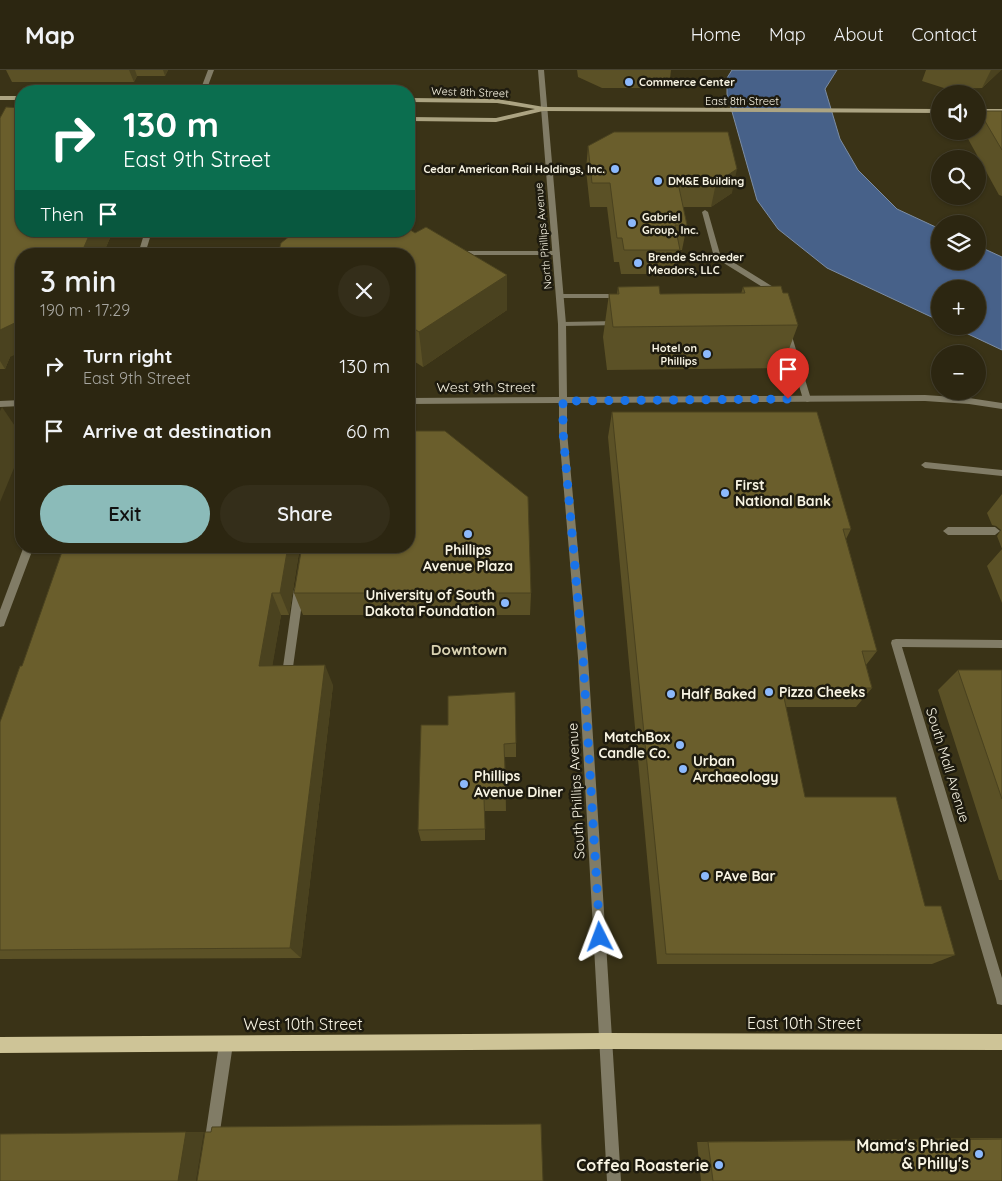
<!DOCTYPE html>
<meta charset="utf-8">
<style>
body{margin:0;font-family:Quicksand,sans-serif;background:#342e1a;color:#f1f3f6;height:100vh;display:flex;flex-direction:column;font-size:19px;white-space:nowrap}
*{box-sizing:border-box;margin:0}
p{font-size:16px;color:#a6a59f}
.icon{flex:none;width:28px;height:28px;fill:none;stroke:currentColor;stroke-width:2;stroke-linecap:round;stroke-linejoin:round}
.map{position:relative;flex:1;overflow:hidden}
.side{position:absolute;left:15px;top:178px;width:400px;height:305px;display:flex;flex-direction:column;background:#2c2611;border-radius:20px;box-shadow:0 1px 4px #0004,0 0 0 1px #484331}
.side>*{flex:none}
.top-card{position:absolute;left:15px;top:15px;width:400px;height:152px;border-radius:20px;box-shadow:0 1px 4px #0004,0 0 0 1px #484331;background:#0b6e4f;color:#fff;overflow:hidden}
.controls{position:absolute;left:931px;top:15px;display:grid;gap:10px}
.controls a{display:grid;place-items:center;width:55px;height:55px;border-radius:50%;background:#2c2611;box-shadow:0 1px 4px #0004,0 0 0 1px #484331;font-size:25px}
.pin{position:absolute;display:grid;place-items:center;width:42px;height:42px;color:#fff;margin:-51px -21px;border-radius:50% 50% 50% 0;rotate:-45deg;box-shadow:0 0 5px #0007}
.pin .icon{rotate:45deg}
.me{position:absolute;width:55px;margin:-28px;rotate:357deg;stroke-linejoin:round;filter:drop-shadow(0 0 4px #0008)}
.turn{display:flex;align-items:center;gap:18px;height:105px;padding:0 25px;font-size:22px}
.turn .icon{width:65px;height:65px;stroke-width:2.5}
.turn b{display:block;font-size:35px;line-height:42px}
.then{display:flex;align-items:center;height:48px;padding:0 25px;background:#0003;gap:10px;font-size:19px}
.round{display:grid;place-items:center;flex:none;width:52px;height:52px;border-radius:26px;background:#342e1a}
.head{display:flex;align-items:center;justify-content:space-between;height:85px;padding:0 25px}
h1{font-size:30px;font-weight:600;line-height:38px}
.cta{display:flex;gap:10px;margin-top:auto;padding:10px 25px}
.cta a{flex:1;height:58px;border-radius:30px;background:#8bbbb9;color:#111;font-size:20px;font-weight:600;line-height:58px;text-align:center}
.cta a+a{background:#342e1a;color:#f1f3f6}
ul{padding:0;list-style:none}
li{display:flex;align-items:center;gap:15px;height:65px;padding:0 25px}
li div{flex:1}
li b{display:block;font-size:19px}
li em{font-style:normal}
header{display:flex;align-items:center;gap:30px;box-sizing:border-box;height:70px;padding:0 25px;background:#2c2611;border-bottom:1px solid #484331}
header strong{font-size:24px}
nav{display:flex;gap:28px;margin-inline-start:auto;font-size:18px}
.map>svg:first-child{display:block}
.water{fill:#476189;stroke:#7c8da4}
.lines{fill:none;stroke-linecap:round;stroke-linejoin:round}
.service{fill:#817c66;fill-rule:evenodd}
.minor{fill:#817c66;fill-rule:evenodd}
.tertiary{fill:#817c66;fill-rule:evenodd}
.secondary{fill:#aca482;fill-rule:evenodd}
.primary{fill:#cec497;fill-rule:evenodd}
.wall{fill:#5b5126}
.shaded-wall{fill:#4a421f}
.building{fill:#6a5e2c;stroke:#4a421f}
.route{stroke:#1a73e8;stroke-width:9;stroke-dasharray:0 16.2}
.poi-dot{fill:#8cb9fc;stroke:#1e1b0f;stroke-width:2}
.labels{text-anchor:middle;stroke-width:5;stroke-linejoin:round;paint-order:stroke}
.far-poi-label{font-size:11px;font-weight:bold;fill:#f8f4e3;stroke:#1e1b0f;text-anchor:start}
.far-street-label{font-size:11px;fill:#f8f4e3;stroke:#1e1b0f}
.street-label{font-size:14px;fill:#f8f4e3;stroke:#1e1b0f}
.poi-label{font-size:14px;font-weight:bold;fill:#f8f4e3;stroke:#1e1b0f;text-anchor:start}
.neighbourhood-label{font-size:15px;font-weight:bold;fill:#d9d2b1;stroke:#1e1b0f}
.near-street-label{font-size:16px;fill:#f8f4e3;stroke:#1e1b0f}
.near-poi-label{font-size:16px;font-weight:bold;fill:#f8f4e3;stroke:#1e1b0f;text-anchor:end}
</style>
<header>
<strong>Map</strong>
<nav><a>Home</a><a>Map</a><a>About</a><a>Contact</a></nav>
</header>
<div class="map">
<svg width="1002" height="1111" viewBox="0 0 1002 1111">
<rect width="100%" height="100%" fill="#3a3317"/>
<path class="water" d="M 732,0 L 837,0 L 825,19 L 840,69 L 858,100 L 897,139 L 940,159 L 940,191 L 978,191 L 978,176 L 1002,187 L 1002,280 L 951,256 L 978,256 L 978,219 L 940,219 L 940,251 L 827,198 L 778,159 L 757,130 L 727,24 L 727,8 Z"/>
<g class="lines">
<path class="service" d="M 705,140 L 708,142 L 720,184 L 778,220 L 780,225 L 779,227 L 773,227 L 772,223 L 714,187 L 702,142 Z
M 453,181 L 556,181 L 560,183 L 556,185 L 453,185 Z
M 556,224 L 620,224 L 624,226 L 620,228 L 556,228 Z
M 618,251 L 622,253 L 621,255 L 562,256 L 558,254 L 562,252 Z
M 787,260 L 791,263 L 811,329 L 810,331 L 807,332 L 803,329 L 783,263 Z
M 925,392 L 1002,400 L 1002,406 L 925,398 L 921,395 Z
M 948,457 L 995,457 L 1000,461 L 995,465 L 948,465 L 943,461 Z
M 299,515 L 302,516 L 304,519 L 292,604 L 291,607 L 287,609 L 283,607 L 282,604 L 294,519 L 296,516 Z
M 226,967 L 231,969 L 233,974 L 219,1068 L 217,1073 L 212,1075 L 207,1073 L 205,1068 L 219,974 L 221,969 Z"/>
<path class="minor" d="M 896,569 L 1002,570 L 1002,578 L 902,577 L 1002,908 L 1002,935 L 997,934 L 996,929 L 891,573 L 892,570 Z"/>
<path class="tertiary" d="M 208,0 L 214,0 L 206,21 L 200,21 Z
M 538,0 L 544,0 L 566,254 L 567,327 L 925,325 L 969,328 L 1002,333 L 1002,339 L 969,334 L 925,331 L 567,333 L 567,362 L 588,588 L 621,1111 L 607,1111 L 578,588 L 559,362 L 559,333 L 409,334 L 409,328 L 559,327 L 558,254 Z
M 145,161 L 152,161 L 145,184 L 138,184 Z
M 21,330 L 21,336 L 0,337 L 0,331 Z
M 24,476 L 34,476 L 5,553 L 4,556 L 0,557 L 0,540 Z"/>
<path class="secondary" d="M 0,26 L 21,26 L 21,30 L 0,30 Z
M 409,28 L 497,29 L 544,37 L 940,39 L 940,43 L 543,41 L 496,52 L 409,51 L 409,47 L 496,48 L 535,39 L 497,33 L 409,32 Z
M 978,39 L 1002,39 L 1002,43 L 978,43 Z"/>
<path class="primary" d="M 606,963 L 1002,964 L 1002,980 L 606,979 L 0,983 L 0,967 Z"/>
</g>
<path class="wall" d="M 6,0 L 168,0 L 165,6 L 137,6 L 134,12 L 12,12 Z
M 577,0 L 671,0 L 669,18 L 602,18 L 578,7 Z
M 926,0 L 1001,0 L 982,18 L 947,19 L 922,11 Z
M 979,41 L 1002,41 L 1002,126 L 999,125 L 967,67 L 969,61 L 978,61 L 978,44 Z
M 0,46 L 21,161 L 113,161 L 103,184 L 21,184 L 10,287 L 5,299 L 0,299 Z
M 728,62 L 732,123 L 711,137 L 683,137 L 687,155 L 682,180 L 680,180 L 675,204 L 621,204 L 619,192 L 614,192 L 607,137 L 590,137 L 586,100 L 588,76 Z
M 426,157 L 507,205 L 507,240 L 423,297 L 409,288 L 409,184 L 278,184 L 281,173 L 296,161 L 317,161 L 317,164 L 357,161 L 383,161 L 386,163 L 390,161 L 409,161 L 409,159 L 415,163 Z
M 618,217 L 660,224 L 741,224 L 743,217 L 783,223 L 798,255 L 782,298 L 607,300 L 603,267 L 609,224 L 617,224 Z
M 612,342 L 851,459 L 846,469 L 877,581 L 866,595 L 872,618 L 856,637 L 786,637 L 805,727 L 925,836 L 955,885 L 932,894 L 657,894 L 608,367 Z
M 1002,424 L 1002,479 L 997,466 L 1001,460 L 996,456 L 992,455 L 987,443 Z
M 300,476 L 289,545 L 281,545 L 272,596 L 333,615 L 301,888 L 0,889 L 0,652 L 22,596 Z
M 1002,479 L 1002,533 L 987,496 Z
M 294,523 L 531,523 L 530,545 L 303,545 Z
M 958,600 L 1002,600 L 1002,810 L 999,810 L 938,620 Z
M 448,655 L 516,673 L 516,687 L 505,687 L 506,741 L 485,741 L 485,770 L 421,771 L 418,760 Z
M 988,1068 L 1002,1068 L 1002,1111 L 701,1111 L 697,1072 Z"/>
<path class="shaded-wall" d="M 129,0 L 135,0 L 137,6 L 134,12 Z
M 163,0 L 168,0 L 165,6 Z
M 991,0 L 1001,0 L 982,18 Z
M 737,99 L 732,123 L 711,137 L 716,113 Z
M 91,161 L 113,161 L 103,184 L 81,184 Z
M 311,161 L 317,161 L 321,183 L 311,165 Z
M 507,205 L 507,240 L 423,297 L 419,262 Z
M 21,250 L 21,282 L 10,287 L 5,299 L 0,291 L 0,260 Z
M 2,337 L 21,365 L 21,381 L 0,432 L 0,341 Z
M 288,476 L 300,476 L 289,545 L 280,523 Z
M 272,523 L 281,545 L 269,616 L 259,596 Z
M 325,595 L 333,615 L 301,888 L 290,878 Z
M 186,1062 L 204,1062 L 196,1111 L 178,1111 Z"/>
<path class="building" d="M 6,37 L 21,38 L 21,161 L 91,161 L 81,184 L 21,184 L 21,250 L 0,260 L 0,48 Z
M 979,41 L 1002,41 L 1002,80 Z
M 614,62 L 728,62 L 737,99 L 716,113 L 678,113 L 687,155 L 675,155 L 680,180 L 624,180 L 622,168 L 617,168 L 610,113 L 592,113 L 588,76 Z
M 426,157 L 507,205 L 419,262 L 409,255 L 409,184 L 278,184 L 281,173 L 296,161 L 311,161 L 311,165 L 357,161 L 383,161 L 386,163 L 390,161 L 409,161 L 409,159 L 415,163 Z
M 659,216 L 660,224 L 745,223 L 743,217 L 781,216 L 783,223 L 788,223 L 798,255 L 613,257 L 609,224 L 619,224 L 618,217 Z
M 612,342 L 817,342 L 851,459 L 843,459 L 877,581 L 862,581 L 872,618 L 782,618 L 805,727 L 896,727 L 925,836 L 941,836 L 955,885 L 666,884 Z
M 409,361 L 445,361 L 528,427 L 531,523 L 294,523 L 302,476 L 409,476 Z
M 64,476 L 288,476 L 280,523 L 272,523 L 259,596 L 325,595 L 290,878 L 0,880 L 0,652 L 20,596 L 22,596 Z
M 958,600 L 1002,600 L 1002,729 Z
M 515,622 L 516,673 L 504,674 L 506,729 L 484,729 L 485,759 L 418,760 L 421,655 L 448,655 L 448,626 Z
M 541,1054 L 543,1111 L 197,1111 L 205,1062 L 211,1062 L 212,1057 Z
M 186,1062 L 178,1111 L 0,1111 L 0,1064 Z
M 1002,1069 L 1002,1111 L 713,1111 L 708,1072 Z"/>
<g class="lines">
<path class="route" d="M 600,867 L 583,588 L 563,362 L 563,331 L 788,329"/>
</g>
<g class="poi-dot">
<circle cx="629" cy="12" r="5"/>
<circle cx="615" cy="99" r="5"/>
<circle cx="658" cy="111" r="5"/>
<circle cx="632" cy="153" r="5"/>
<circle cx="638" cy="193" r="5"/>
<circle cx="707" cy="284" r="5"/>
<circle cx="725" cy="423" r="5"/>
<circle cx="468" cy="464" r="5"/>
<circle cx="505" cy="533" r="5"/>
<circle cx="769" cy="622" r="5"/>
<circle cx="671" cy="624" r="5"/>
<circle cx="680" cy="675" r="5"/>
<circle cx="683" cy="699" r="5"/>
<circle cx="464" cy="714" r="5"/>
<circle cx="705" cy="806" r="5"/>
<circle cx="979" cy="1084" r="5"/>
<circle cx="719" cy="1095" r="5"/>
</g>
<g class="labels">
<g class="far-poi-label">
<text x="639" y="16">Commerce Center</text>
<text x="605" y="103" text-anchor="end">Cedar American Rail Holdings, Inc.</text>
<text x="668" y="115">DM&amp;E Building</text>
<text x="642" y="151">Gabriel<tspan x="642" dy="13">Group, Inc.</tspan></text>
<text x="648" y="191">Brende Schroeder<tspan x="648" dy="13">Meadors, LLC</tspan></text>
<text x="697" y="282" text-anchor="end">Hotel on<tspan x="697" dy="13">Phillips</tspan></text>
</g>
<g class="far-street-label">
<text transform="translate(470 22) rotate(2)" y="4">West 8th Street</text>
<text x="742" y="35">East 8th Street</text>
<text transform="translate(543 166) rotate(-95)" y="4">North Phillips Avenue</text>
</g>
<g class="street-label">
<text x="486" y="322">West 9th Street</text>
<text transform="translate(948 695) rotate(73)" y="5">South Mall Avenue</text>
<text transform="translate(576 721) rotate(-93)" y="5">South Phillips Avenue</text>
</g>
<g class="poi-label">
<text x="735" y="420">First<tspan x="735" dy="16">National Bank</tspan></text>
<text x="468" y="485" text-anchor="middle">Phillips<tspan x="468" dy="16">Avenue Plaza</tspan></text>
<text x="495" y="530" text-anchor="end">University of South<tspan x="495" dy="16">Dakota Foundation</tspan></text>
<text x="779" y="627">Pizza Cheeks</text>
<text x="681" y="629">Half Baked</text>
<text x="670" y="672" text-anchor="end">MatchBox<tspan x="670" dy="16">Candle Co.</tspan></text>
<text x="693" y="696">Urban<tspan x="693" dy="16">Archaeology</tspan></text>
<text x="474" y="711">Phillips<tspan x="474" dy="16">Avenue Diner</tspan></text>
<text x="715" y="811">PAve Bar</text>
</g>
<g class="neighbourhood-label">
<text x="469" y="585">Downtown</text>
</g>
<g class="near-street-label">
<text x="804" y="959">East 10th Street</text>
<text x="303" y="960">West 10th Street</text>
</g>
<g class="near-poi-label">
<text x="969" y="1081">Mama's Phried<tspan x="969" dy="18">&amp; Philly's</tspan></text>
<text x="709" y="1101">Coffea Roasterie</text>
</g>
</g>
</svg>
<div class="controls">
<a><svg class="icon" aria-label="sound" viewBox="0 0 24 24"><path d="M4 9h4l5-4v14l-5-4H4zM17 9q2 3 0 6"/></svg></a>
<a><svg class="icon" aria-label="search" viewBox="0 0 24 24"><circle cx="10" cy="10" r="6"/><path d="M15 15l6 6"/></svg></a>
<a><svg class="icon" aria-label="layers" viewBox="0 0 24 24"><path d="M12 4l9 5-9 5-9-5zM3 14l9 5 9-5"/></svg></a>
<a>+</a>
<a>−</a>
</div>
<div class="pin" style="left:788px;top:329px;background:#d93025"><svg class="icon" aria-label="arrive" viewBox="0 0 24 24"><path d="M6 21V4h12l-3 4 3 4H6"/></svg></div>
<svg class="me" style="left:600px;top:867px" viewBox="-20 -20 40 40"><path d="M0-17L14 15 0 8-14 15z" fill="#1a73e8" stroke="#fff" stroke-width="4"/></svg>
<div class="top-card">
<div class="turn"><svg class="icon" aria-label="right" viewBox="0 0 24 24"><path d="M7 20v-9h11M14 6l5 5-5 5"/></svg><div><b>130 m</b>East 9th Street</div></div>
<div class="then">Then<svg class="icon" aria-label="arrive" viewBox="0 0 24 24"><path d="M6 21V4h12l-3 4 3 4H6"/></svg></div>
</div>
<section class="side">
<div class="head"><div><h1>3 min</h1><p>190 m · 17:29</p></div><a class="round"><svg class="icon" aria-label="close" viewBox="0 0 24 24"><path d="M6 6l12 12M18 6L6 18"/></svg></a></div>
<ul>
<li><svg class="icon" aria-label="right" viewBox="0 0 24 24"><path d="M7 20v-9h11M14 6l5 5-5 5"/></svg><div><b>Turn right</b><p>East 9th Street</p></div><em>130 m</em></li>
<li><svg class="icon" aria-label="arrive" viewBox="0 0 24 24"><path d="M6 21V4h12l-3 4 3 4H6"/></svg><div><b>Arrive at destination</b></div><em>60 m</em></li>
</ul>
<div class="cta"><a>Exit</a><a>Share</a></div>
</section>
</div>
